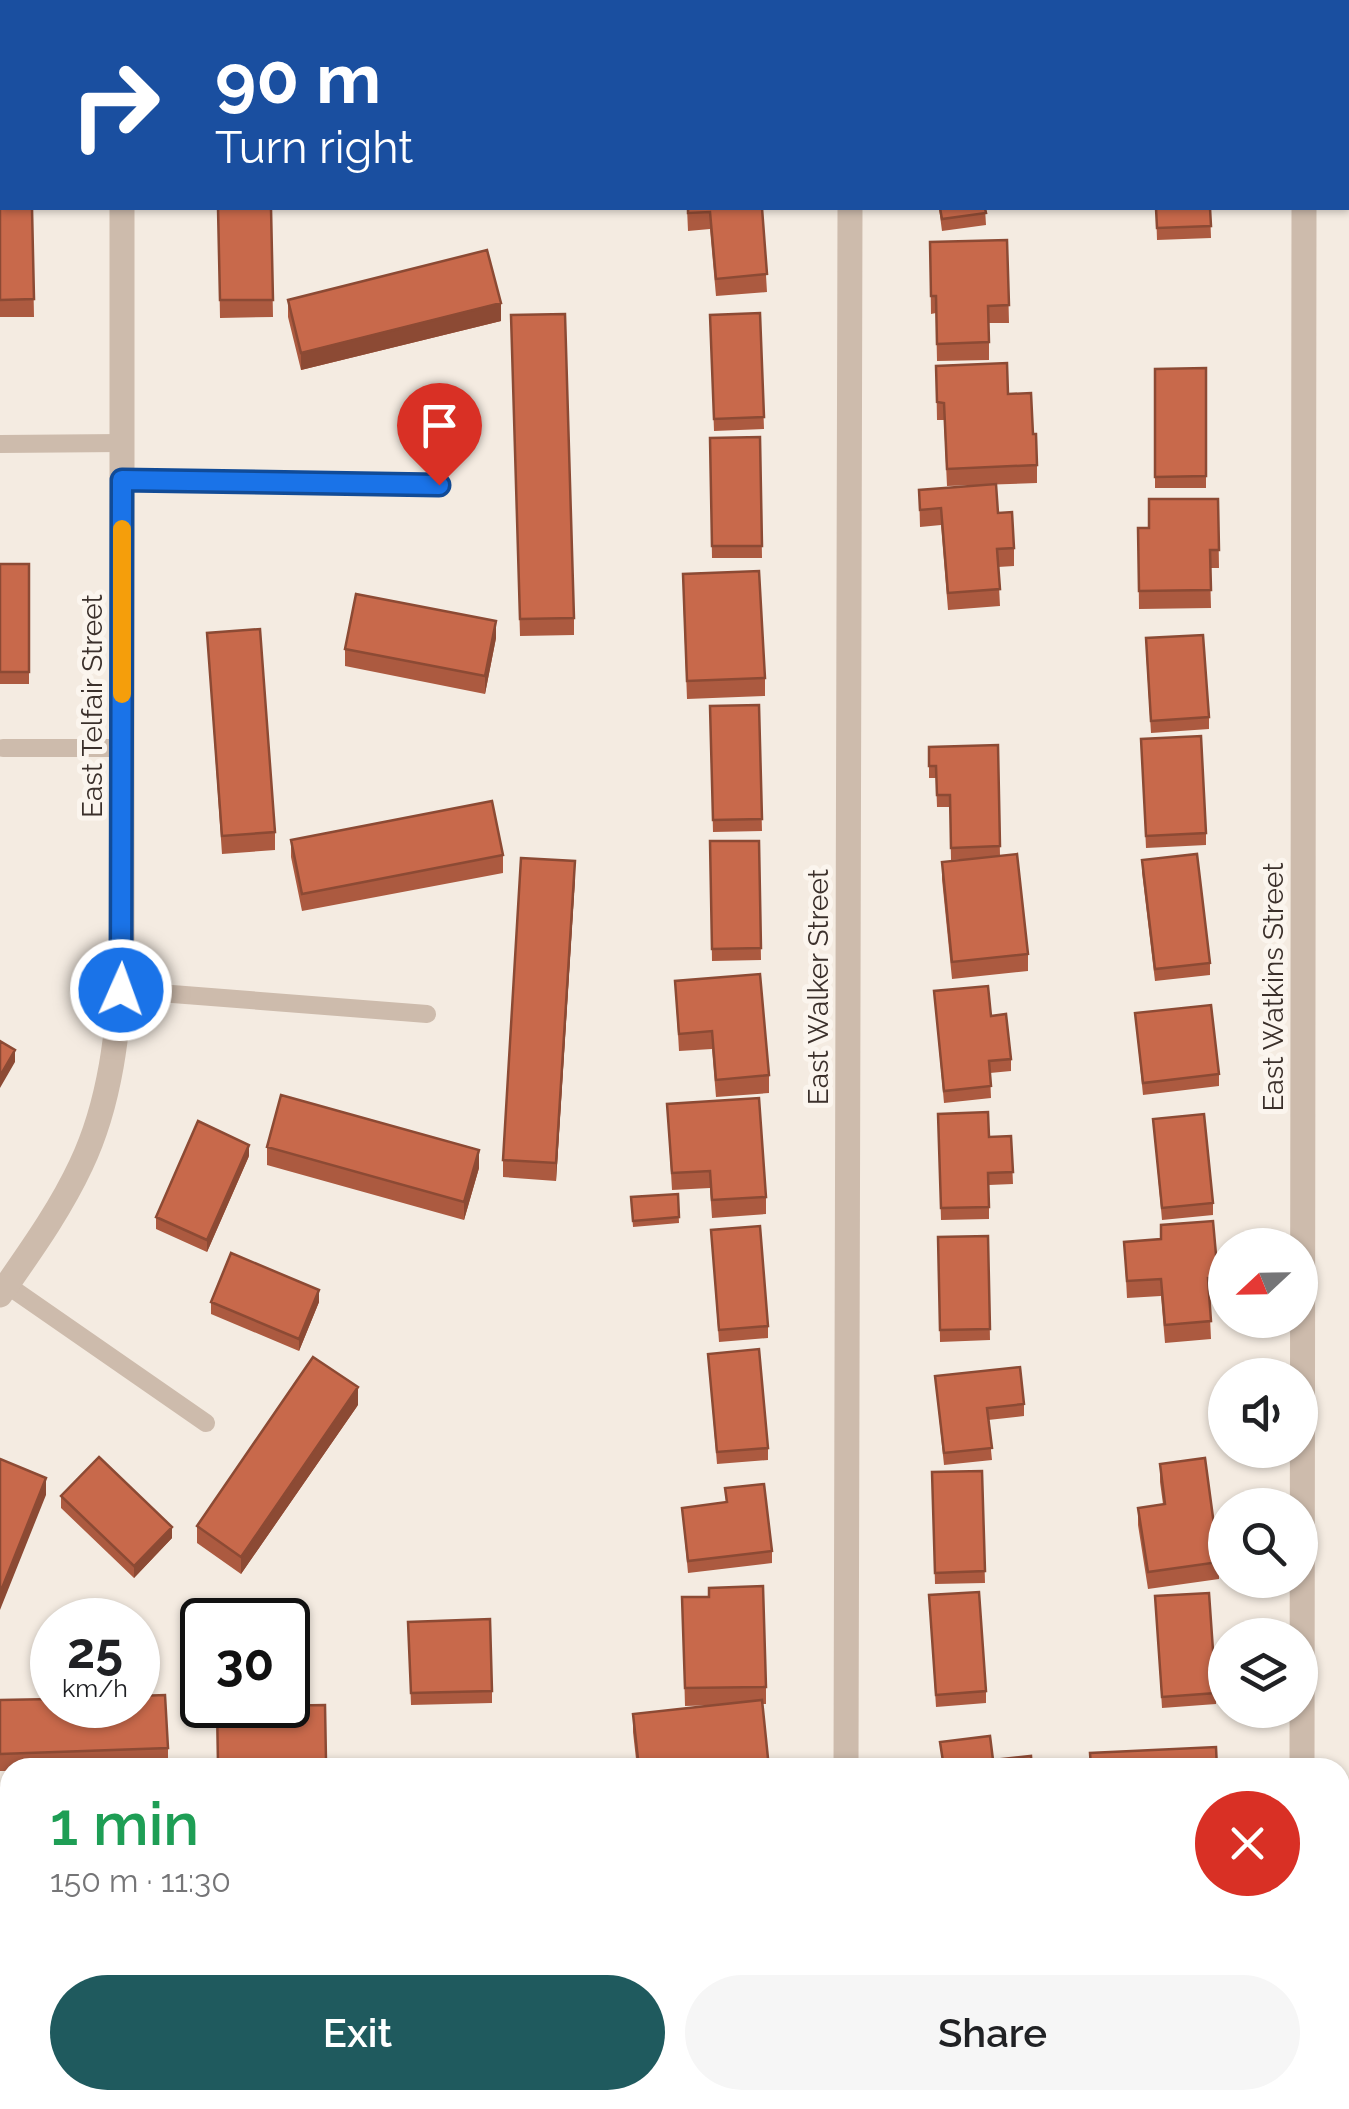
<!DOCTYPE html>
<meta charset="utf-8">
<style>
body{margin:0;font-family:Raleway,sans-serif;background:#f6f6f6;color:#202124;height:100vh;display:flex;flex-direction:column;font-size:38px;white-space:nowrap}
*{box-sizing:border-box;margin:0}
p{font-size:32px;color:#757577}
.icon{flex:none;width:55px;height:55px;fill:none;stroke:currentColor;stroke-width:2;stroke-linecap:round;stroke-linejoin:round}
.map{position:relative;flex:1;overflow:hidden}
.drawer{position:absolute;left:0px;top:1758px;width:1350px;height:352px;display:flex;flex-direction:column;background:#fff;border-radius:30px 30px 0 0;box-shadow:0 2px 8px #0004}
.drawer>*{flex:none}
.banner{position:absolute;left:0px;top:0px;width:1350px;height:210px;box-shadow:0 2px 8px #0004;background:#1a4fa0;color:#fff;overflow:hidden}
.needle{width:65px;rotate:248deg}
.fabs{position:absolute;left:1208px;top:1228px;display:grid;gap:20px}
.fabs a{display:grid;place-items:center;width:110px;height:110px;border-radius:50%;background:#fff;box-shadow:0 2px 8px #0004;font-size:50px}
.speed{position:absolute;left:30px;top:1598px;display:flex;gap:20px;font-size:50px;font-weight:700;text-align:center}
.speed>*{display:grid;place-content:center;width:130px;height:130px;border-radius:50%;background:#fff;box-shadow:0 2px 8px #0004;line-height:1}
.speed small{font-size:25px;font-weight:400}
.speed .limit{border:5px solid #111;border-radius:15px;background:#fff;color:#111}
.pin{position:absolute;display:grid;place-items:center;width:85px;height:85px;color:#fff;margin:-102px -42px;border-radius:50% 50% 50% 0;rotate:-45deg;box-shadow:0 0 10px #0007}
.pin .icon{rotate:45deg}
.me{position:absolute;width:110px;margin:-55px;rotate:2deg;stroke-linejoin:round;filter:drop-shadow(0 0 8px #0008)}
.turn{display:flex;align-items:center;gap:35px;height:210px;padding:0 50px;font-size:45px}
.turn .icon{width:130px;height:130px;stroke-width:2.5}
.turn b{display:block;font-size:70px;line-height:85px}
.round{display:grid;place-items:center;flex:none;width:105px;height:105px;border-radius:52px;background:#f6f6f6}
.overview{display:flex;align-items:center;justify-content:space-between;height:170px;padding:0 50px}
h1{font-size:60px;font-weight:600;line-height:75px;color:#1e9e55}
.button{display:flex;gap:20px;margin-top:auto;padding:20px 50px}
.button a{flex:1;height:115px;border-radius:60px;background:#1f5a5e;color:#fff;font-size:40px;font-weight:600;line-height:115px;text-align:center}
.button a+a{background:#f6f6f6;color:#202124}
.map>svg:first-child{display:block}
.green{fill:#b8c4a0}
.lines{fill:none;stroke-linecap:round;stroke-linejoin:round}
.lane{stroke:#cdbbac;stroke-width:18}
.street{stroke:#cdbbac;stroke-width:25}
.secondary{stroke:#a18a7d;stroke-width:25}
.wall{fill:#ac5a40}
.shaded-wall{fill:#8c4a34}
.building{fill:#c8694b;stroke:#8c4a34;stroke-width:2.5}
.route-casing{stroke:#114b97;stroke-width:25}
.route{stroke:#1a73e8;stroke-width:18}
.slow{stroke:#f59e0b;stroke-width:18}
.labels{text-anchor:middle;stroke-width:10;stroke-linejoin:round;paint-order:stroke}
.street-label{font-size:28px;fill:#3b302b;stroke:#fbf5ee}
</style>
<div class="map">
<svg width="1349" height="2109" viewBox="0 0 1349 2109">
<rect width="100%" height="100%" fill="#f4ebe1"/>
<path class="green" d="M 1340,2005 L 1349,2005 L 1349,2109 L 1137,2109 L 1137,2100 L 1340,2100 Z"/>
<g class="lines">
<path class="lane" d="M 477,0 L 477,2
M 0,444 L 122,443
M 122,480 L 439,485
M 3,748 L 122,748
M 121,990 L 427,1014
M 7,1285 L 206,1423"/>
<path class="street" d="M 123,2 L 123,0
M 851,2 L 851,0
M 1304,2 L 1304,0
M 0,1295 C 29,1253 59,1212 81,1165 C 111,1102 118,1031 122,963 L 122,208
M 846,1768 L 850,208
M 1302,1768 L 1304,208
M 525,2100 L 525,2109
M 1085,2109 L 1086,2100"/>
<path class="secondary" d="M 0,1909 L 10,1909
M 1340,1923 L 1349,1923"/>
</g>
<path class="wall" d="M 0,0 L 32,208 L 34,317 L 0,317 Z
M 218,208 L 271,208 L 273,317 L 220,318 Z
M 687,208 L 762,208 L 767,292 L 716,296 L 710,229 L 688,231 Z
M 939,208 L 985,208 L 986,225 L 942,231 Z
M 1156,208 L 1210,208 L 1211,238 L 1157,240 Z
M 1007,240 L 1009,323 L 989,323 L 989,360 L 937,361 L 936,313 L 931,314 L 930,242 Z
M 288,300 L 501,321 L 301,370 L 288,317 Z
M 760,313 L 764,429 L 714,431 L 710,315 Z
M 511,315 L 574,618 L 574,635 L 520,636 Z
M 936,366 L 1008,394 L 1033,434 L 1037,465 L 1037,483 L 947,486 L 944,420 L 937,420 Z
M 1206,368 L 1206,488 L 1155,488 L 1155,369 Z
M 760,437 L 762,558 L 712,558 L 710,438 Z
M 919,490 L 998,513 L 1014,548 L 1014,566 L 998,567 L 1000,606 L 948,610 L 941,525 L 920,527 Z
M 1218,499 L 1219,568 L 1210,568 L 1211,608 L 1139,609 L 1138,528 L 1149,528 Z
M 0,564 L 29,564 L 29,684 L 0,684 Z
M 683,592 L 765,678 L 765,696 L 687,699 Z
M 207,633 L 275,832 L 275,850 L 222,854 Z
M 496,638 L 485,694 L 345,666 L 345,649 Z
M 1146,650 L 1209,717 L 1209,729 L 1151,733 Z
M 759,705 L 762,831 L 713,832 L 710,706 Z
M 1141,739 L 1206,833 L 1206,845 L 1146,848 Z
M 998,745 L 1000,856 L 1028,954 L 1028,971 L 952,979 L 942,879 L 942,862 L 974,859 L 951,860 L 950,807 L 937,807 L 936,778 L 929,778 L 929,747 Z
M 291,840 L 503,855 L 503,873 L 302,911 L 291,857 Z
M 710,841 L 759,841 L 761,960 L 712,961 Z
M 1142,860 L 1210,963 L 1210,975 L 1155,981 L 1142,872 Z
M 575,878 L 556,1181 L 503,1177 L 503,1160 Z
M 675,981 L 769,1075 L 769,1093 L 716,1097 L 712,1049 L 679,1051 Z
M 934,991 L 991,1016 L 1011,1059 L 1011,1071 L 990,1073 L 991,1098 L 944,1103 Z
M 1135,1013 L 1219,1074 L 1219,1086 L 1143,1095 Z
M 667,1104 L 766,1197 L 766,1214 L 712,1218 L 710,1188 L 672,1190 Z
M 938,1114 L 989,1137 L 1011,1136 L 1013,1184 L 989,1185 L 989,1219 L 941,1220 Z
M 1153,1119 L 1213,1203 L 1213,1215 L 1162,1220 Z
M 267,1147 L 479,1168 L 464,1220 L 267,1165 Z
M 249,1156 L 207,1252 L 156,1229 L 156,1217 Z
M 678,1194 L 679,1223 L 633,1227 L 631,1197 Z
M 1161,1225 L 1218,1277 L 1218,1295 L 1209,1295 L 1211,1339 L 1165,1343 L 1161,1296 L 1127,1298 L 1124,1242 L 1161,1239 Z
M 711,1230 L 768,1326 L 768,1338 L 719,1342 Z
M 988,1236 L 990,1340 L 940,1342 L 938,1237 Z
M 211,1302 L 319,1302 L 299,1351 L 211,1314 Z
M 708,1354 L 768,1448 L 768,1460 L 717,1464 Z
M 935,1376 L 1024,1404 L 1024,1416 L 988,1420 L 992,1460 L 944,1465 Z
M 358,1405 L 241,1574 L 197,1543 L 197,1526 Z
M 1160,1464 L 1219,1562 L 1219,1579 L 1148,1589 L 1138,1525 L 1138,1508 L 1163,1504 L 1160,1482 Z
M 982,1471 L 985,1583 L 935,1584 L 932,1472 Z
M 725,1488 L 772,1551 L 772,1563 L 688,1573 L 682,1508 L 726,1502 Z
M 61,1496 L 172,1538 L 134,1578 L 61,1508 Z
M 929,1595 L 986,1691 L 986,1703 L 936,1707 Z
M 1155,1596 L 1216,1693 L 1216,1704 L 1162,1708 Z
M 682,1597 L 766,1687 L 766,1704 L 762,1704 L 769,1768 L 637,1768 L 633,1732 L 633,1714 L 719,1705 L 685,1706 Z
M 408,1622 L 492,1691 L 492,1703 L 411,1705 Z
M 0,1700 L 168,1748 L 168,1766 L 10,1768 L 10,1771 L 0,1771 Z
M 217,1707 L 326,1761 L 326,1768 L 217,1768 Z
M 10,1976 L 10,2065 L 0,2066 L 0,1977 Z"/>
<path class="shaded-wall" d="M 501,303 L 501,321 L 301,370 L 301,353 Z
M 496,621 L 496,638 L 485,694 L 485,676 Z
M 575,861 L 575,878 L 556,1181 L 556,1163 Z
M 15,1050 L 15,1062 L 0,1088 L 0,1076 Z
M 249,1145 L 249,1156 L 207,1252 L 207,1240 Z
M 479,1150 L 479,1168 L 464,1220 L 464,1202 Z
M 319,1290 L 319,1302 L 299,1351 L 299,1339 Z
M 358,1387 L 358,1405 L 241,1574 L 241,1557 Z
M 46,1478 L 46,1495 L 0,1610 L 0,1593 Z
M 172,1527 L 172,1538 L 134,1578 L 134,1566 Z"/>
<path class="building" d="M 0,0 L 28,0 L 28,2 L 2,2 L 2,208 L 32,208 L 34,299 L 0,300 Z
M 214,0 L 267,0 L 267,2 L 214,2 Z
M 708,0 L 758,0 L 758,2 L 708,2 Z
M 982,0 L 982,2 L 928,2 Z
M 1195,0 L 1211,0 L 1211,2 L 1172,2 Z
M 218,208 L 271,208 L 273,300 L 220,300 Z
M 688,208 L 762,208 L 767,274 L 716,279 L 710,212 L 688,213 Z
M 940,208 L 985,208 L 986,213 L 942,219 Z
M 1156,208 L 1210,208 L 1211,226 L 1157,228 Z
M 1007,240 L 1009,305 L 988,306 L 989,342 L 937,344 L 936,296 L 931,296 L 930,242 Z
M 487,250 L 501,303 L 301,353 L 288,300 Z
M 760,313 L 764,417 L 714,419 L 710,315 Z
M 565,314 L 574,618 L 520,619 L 511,315 Z
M 1007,363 L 1008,394 L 1031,393 L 1033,434 L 1036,434 L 1037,465 L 947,469 L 944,403 L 937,402 L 936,366 Z
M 1206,368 L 1206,476 L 1155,477 L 1155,369 Z
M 760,437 L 762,546 L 712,546 L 710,438 Z
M 996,484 L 998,513 L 1012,512 L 1014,548 L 997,549 L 1000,589 L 948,593 L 941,508 L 920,510 L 919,490 Z
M 1149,499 L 1218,499 L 1219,550 L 1210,550 L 1211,590 L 1139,591 L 1138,528 L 1149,528 Z
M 0,564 L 29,564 L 29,672 L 0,672 Z
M 759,571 L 765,678 L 687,681 L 683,574 Z
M 356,594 L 496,621 L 485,676 L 345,649 Z
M 260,629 L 275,832 L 222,836 L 207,633 Z
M 1203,635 L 1209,717 L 1151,721 L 1146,638 Z
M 759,705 L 762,819 L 713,820 L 710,706 Z
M 1201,736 L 1206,833 L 1146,836 L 1141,739 Z
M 998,745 L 1000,846 L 951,848 L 950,795 L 937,795 L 936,766 L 929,766 L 929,747 Z
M 492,801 L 503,855 L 302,894 L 291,840 Z
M 710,841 L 759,841 L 761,948 L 712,949 Z
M 1017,854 L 1028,954 L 952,962 L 942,862 Z
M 1197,854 L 1210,963 L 1155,969 L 1142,860 Z
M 521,858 L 575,861 L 556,1163 L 503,1160 Z
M 760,974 L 769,1075 L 716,1080 L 712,1031 L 679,1034 L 675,981 Z
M 988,986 L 991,1016 L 1006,1014 L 1011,1059 L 989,1061 L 991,1086 L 944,1091 L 934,991 Z
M 1211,1005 L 1219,1074 L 1143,1083 L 1135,1013 Z
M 0,1041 L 15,1050 L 0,1076 Z
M 281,1095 L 479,1150 L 464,1202 L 267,1147 Z
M 759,1098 L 766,1197 L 712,1200 L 710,1171 L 672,1173 L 667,1104 Z
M 988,1112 L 989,1137 L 1011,1136 L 1013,1172 L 988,1173 L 989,1207 L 941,1208 L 938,1114 Z
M 1204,1114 L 1213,1203 L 1162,1208 L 1153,1119 Z
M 198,1121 L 249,1145 L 207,1240 L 156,1217 Z
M 678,1194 L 679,1217 L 633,1221 L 631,1197 Z
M 1213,1221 L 1218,1277 L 1208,1278 L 1211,1321 L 1165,1325 L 1161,1279 L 1127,1281 L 1124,1242 L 1161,1239 L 1161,1225 Z
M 760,1226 L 768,1326 L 719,1330 L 711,1230 Z
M 988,1236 L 990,1329 L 940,1330 L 938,1237 Z
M 231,1253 L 319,1290 L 299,1339 L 211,1302 Z
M 759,1349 L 768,1448 L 717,1452 L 708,1354 Z
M 313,1357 L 358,1387 L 241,1557 L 197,1526 Z
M 1020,1367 L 1024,1404 L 987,1408 L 992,1448 L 944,1453 L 935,1376 Z
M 99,1457 L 172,1527 L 134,1566 L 61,1496 Z
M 1205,1458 L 1219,1562 L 1148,1572 L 1138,1508 L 1165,1504 L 1160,1464 Z
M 0,1459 L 46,1478 L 0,1593 Z
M 982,1471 L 985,1571 L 935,1573 L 932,1472 Z
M 764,1484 L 772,1551 L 688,1561 L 682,1508 L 727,1502 L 725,1488 Z
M 763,1586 L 766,1687 L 685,1688 L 682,1597 L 709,1597 L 709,1588 Z
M 979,1592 L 986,1691 L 936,1695 L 929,1595 Z
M 1209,1593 L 1216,1693 L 1162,1697 L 1155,1596 Z
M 490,1619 L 492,1691 L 411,1693 L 408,1622 Z
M 165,1695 L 168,1748 L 0,1754 L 0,1700 L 52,1699 L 52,1705 L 138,1705 L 138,1696 Z
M 762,1700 L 769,1768 L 639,1768 L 633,1714 Z
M 325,1705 L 326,1761 L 218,1764 L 217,1707 Z
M 990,1736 L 993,1760 L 1031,1756 L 1032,1768 L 944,1768 L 940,1742 Z
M 1216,1747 L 1217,1768 L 1091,1768 L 1090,1753 Z
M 10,1976 L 10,2048 L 0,2048 L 0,1977 Z
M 418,2100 L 459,2100 L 459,2109 L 419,2109 Z
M 594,2100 L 674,2100 L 674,2109 L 595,2109 Z
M 811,2100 L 935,2100 L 936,2109 L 811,2109 Z"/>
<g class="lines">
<defs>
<path id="route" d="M 121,990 L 122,480 L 439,485"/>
</defs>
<use href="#route" class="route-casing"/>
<use href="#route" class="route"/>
<path class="slow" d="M 122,694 L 122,529"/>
</g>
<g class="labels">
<g class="street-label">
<text transform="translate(92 706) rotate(-90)" y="10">East Telfair Street</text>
<text transform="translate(818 987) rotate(-90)" y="10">East Walker Street</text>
<text transform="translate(1273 987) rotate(-90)" y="10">East Watkins Street</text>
</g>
</g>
</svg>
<div class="fabs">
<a><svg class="needle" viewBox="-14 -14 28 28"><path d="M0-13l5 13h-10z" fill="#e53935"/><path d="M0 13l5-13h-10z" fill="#757577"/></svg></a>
<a><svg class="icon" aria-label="sound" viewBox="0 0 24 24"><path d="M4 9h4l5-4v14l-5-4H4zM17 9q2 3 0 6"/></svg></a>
<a><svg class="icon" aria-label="search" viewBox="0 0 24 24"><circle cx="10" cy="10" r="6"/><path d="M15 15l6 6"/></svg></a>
<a><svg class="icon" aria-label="layers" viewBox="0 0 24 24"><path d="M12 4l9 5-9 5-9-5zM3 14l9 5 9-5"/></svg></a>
</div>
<div class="speed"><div>25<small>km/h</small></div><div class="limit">30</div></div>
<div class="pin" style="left:439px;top:485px;background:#d93025"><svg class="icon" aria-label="arrive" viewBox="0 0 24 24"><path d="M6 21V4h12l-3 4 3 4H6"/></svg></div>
<svg class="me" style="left:121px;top:990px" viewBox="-20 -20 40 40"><circle r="17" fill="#1a73e8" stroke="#fff" stroke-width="3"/><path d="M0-11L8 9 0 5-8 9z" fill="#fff"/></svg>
<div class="banner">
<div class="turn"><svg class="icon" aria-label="right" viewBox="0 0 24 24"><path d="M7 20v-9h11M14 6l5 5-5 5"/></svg><div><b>90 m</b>Turn right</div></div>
</div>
<section class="drawer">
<div class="overview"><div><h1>1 min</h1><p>150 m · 11:30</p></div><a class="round" style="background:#d93025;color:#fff"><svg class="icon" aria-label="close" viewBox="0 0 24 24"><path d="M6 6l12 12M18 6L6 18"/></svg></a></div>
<div class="button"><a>Exit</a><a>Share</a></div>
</section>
</div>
